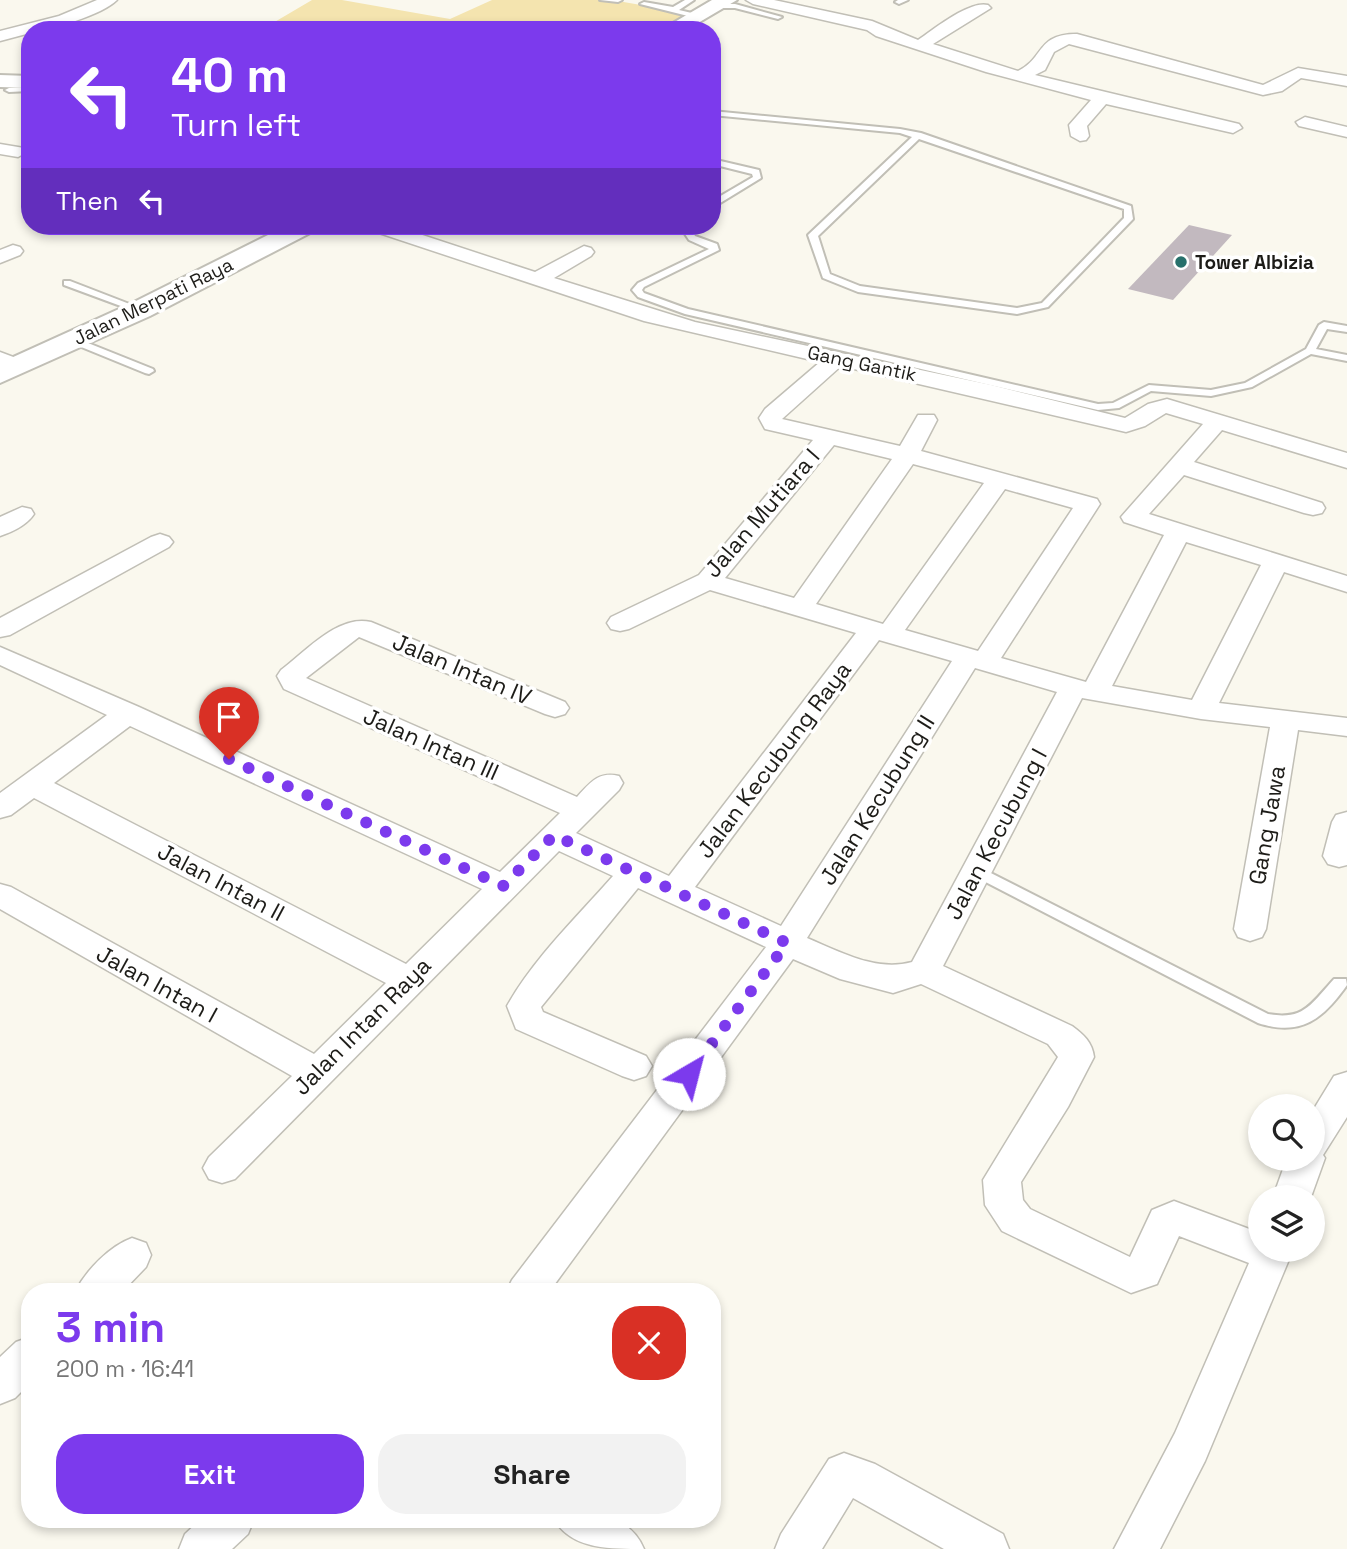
<!DOCTYPE html>
<meta charset="utf-8">
<style>
body{margin:0;font-family:"Space Grotesk",sans-serif;background:#f2f2f2;color:#222;height:100vh;display:flex;flex-direction:column;font-size:26px;white-space:nowrap}
*{box-sizing:border-box;margin:0}
p{font-size:23px;color:#767676}
.icon{flex:none;width:38px;height:38px;fill:none;stroke:currentColor;stroke-width:2;stroke-linecap:round;stroke-linejoin:round}
.map{position:relative;flex:1;overflow:hidden}
.drawer{position:absolute;left:21px;top:1283px;width:700px;height:245px;display:flex;flex-direction:column;background:#fff;border-radius:28px;box-shadow:0 4px 10px #0003}
.drawer>*{flex:none}
.top-card{position:absolute;left:21px;top:21px;width:700px;height:214px;border-radius:28px;box-shadow:0 4px 10px #0003;background:#7c3aed;color:#fff;overflow:hidden}
.controls{position:absolute;left:1248px;top:1094px;display:grid;gap:14px}
.controls a{display:grid;place-items:center;width:77px;height:77px;border-radius:50%;background:#fff;box-shadow:0 4px 10px #0003;font-size:35px}
.pin{position:absolute;display:grid;place-items:center;width:60px;height:60px;color:#fff;margin:-72px -30px;border-radius:50% 50% 50% 0;rotate:-45deg;box-shadow:0 0 7px #0007}
.pin .icon{rotate:45deg}
.me{position:absolute;width:77px;margin:-38px;rotate:37deg;stroke-linejoin:round;filter:drop-shadow(0 0 5px #0008)}
.turn{display:flex;align-items:center;gap:24px;height:147px;padding:0 35px;font-size:32px}
.turn .icon{width:91px;height:91px;stroke-width:2.5}
.turn b{display:block;font-size:49px;line-height:60px}
.then{display:flex;align-items:center;height:66px;padding:0 35px;background:#0003;gap:14px;font-size:26px}
.round{display:grid;place-items:center;flex:none;width:74px;height:74px;border-radius:28px;background:#f2f2f2}
.overview{display:flex;align-items:center;justify-content:space-between;height:119px;padding:0 35px}
h1{font-size:42px;font-weight:800;line-height:52px;color:#7c3aed}
.action{display:flex;gap:14px;margin-top:auto;padding:14px 35px}
.action a{flex:1;height:80px;border-radius:28px;background:#7c3aed;color:#fff;font-size:28px;font-weight:800;line-height:80px;text-align:center}
.action a+a{background:#f2f2f2;color:#222}
.map>svg:first-child{display:block}
.green{fill:#f4e4af}
.building{fill:#c2b9bf}
.lines{fill:none;stroke-linecap:round;stroke-linejoin:round}
.service-casing{stroke:#c1bfb6;stroke-width:4}
.minor-casing{stroke:#c1bfb6;stroke-width:3}
.secondary-casing{stroke:#c1bfb6;stroke-width:4}
.service{fill:#fff;fill-rule:evenodd}
.minor{fill:#fff;fill-rule:evenodd}
.secondary{fill:#fff;fill-rule:evenodd}
.route{stroke:#7c3aed;stroke-width:12;stroke-dasharray:0 21.6}
.poi-dot{fill:#27706b;stroke:#fff;stroke-width:2.5}
.labels{text-anchor:middle;stroke-width:7;stroke-linejoin:round;paint-order:stroke}
.far-poi-label{font-size:19px;font-weight:bold;fill:#1d1c18;stroke:#fff;text-anchor:start}
.far-street-label{font-size:19px;fill:#1d1c18;stroke:#fff}
.street-label{font-size:23px;fill:#1d1c18;stroke:#fff}
</style>
<div class="map">
<svg width="1347" height="1549" viewBox="0 0 1347 1549">
<rect width="100%" height="100%" fill="#faf8ee"/>
<path class="green" d="M 312,0 L 342,0 L 450,19 L 492,0 L 612,0 L 687,13 L 659,30 L 261,30 Z"/>
<path class="building" d="M 1189,225 L 1232,235 L 1173,300 L 1128,289 Z"/>
<g class="lines">
<defs>
<path id="service" d="M 600,0 L 622,0 L 618,2 Z
M 685,0 L 694,0 L 679,10 L 696,14 L 696,18 L 640,4 L 644,2 L 673,7 Z
M 908,0 L 899,4 L 895,2 L 898,0 Z
M 715,4 L 735,4 L 782,17 L 778,19 L 735,8 L 712,8 Z
M 30,87 L 30,91 L 9,92 L 5,90 L 9,88 Z
M 712,111 L 900,129 L 921,133 L 1131,206 L 1133,219 L 1048,307 L 1017,314 L 858,292 L 823,278 L 808,235 L 912,137 L 900,133 L 712,115 ZM 919,139 L 1124,209 L 1124,218 L 1042,303 L 1017,308 L 860,286 L 830,274 L 818,236 Z
M 712,159 L 759,170 L 761,178 L 712,208 L 712,201 L 753,177 L 752,174 L 712,164 Z
M 683,226 L 693,226 L 691,229 L 695,236 L 717,244 L 719,250 L 644,287 L 642,290 L 644,293 L 688,309 L 1098,404 L 1113,403 L 1149,385 L 1211,390 L 1245,383 L 1306,349 L 1319,325 L 1324,322 L 1347,326 L 1347,332 L 1327,329 L 1316,349 L 1347,355 L 1347,361 L 1311,354 L 1252,387 L 1211,396 L 1151,391 L 1119,408 L 1098,410 L 685,314 L 638,297 L 632,290 L 638,283 L 709,249 L 689,240 L 681,228 Z
M 64,281 L 70,281 L 145,310 L 137,312 L 64,285 Z
M 73,337 L 153,369 L 154,371 L 149,374 L 145,373 L 69,342 L 69,338 Z
M 977,866 L 1268,1014 C 1304,1021 1312,1003 1334,979 L 1346,979 L 1347,985 C 1323,1019 1301,1037 1258,1023 L 972,875 L 970,871 L 972,867 Z"/>
<path id="minor" d="M 97,0 L 117,0 C 102,15 52,30 30,30 L 30,33 L 0,41 L 0,31 L 59,16 Z
M 746,0 L 774,0 L 872,21 L 918,40 C 934,29 970,0 988,5 L 991,8 L 933,44 L 1018,71 C 1045,58 1036,34 1077,34 L 1263,85 L 1298,68 L 1347,76 L 1347,86 L 1301,78 L 1282,91 L 1263,95 L 1069,44 L 1054,52 L 1045,70 L 1035,75 L 1239,124 L 1242,128 L 1233,133 L 1106,104 L 1087,126 L 1089,136 L 1086,140 L 1080,141 L 1071,136 L 1069,125 L 1091,100 L 986,72 L 876,36 L 867,30 L 753,4 Z
M 1305,117 L 1347,127 L 1347,137 L 1299,126 L 1296,122 Z
M 0,144 L 24,148 L 27,152 L 18,157 L 0,154 Z
M 368,226 L 395,226 L 535,272 L 584,246 L 591,248 L 594,252 L 591,256 L 554,278 L 695,322 L 991,385 L 1125,418 L 1148,404 L 1167,399 L 1347,453 L 1347,468 L 1222,430 L 1194,462 L 1322,503 L 1325,508 L 1322,513 L 1313,515 L 1304,513 L 1184,475 L 1149,514 L 1347,576 L 1347,592 L 1284,572 L 1219,703 L 1347,718 L 1347,736 L 1298,730 L 1266,929 L 1262,937 L 1250,941 L 1238,937 L 1234,929 L 1270,727 L 1201,719 L 1082,698 L 943,966 L 1072,1026 C 1084,1035 1092,1042 1094,1057 L 1068,1107 L 1021,1182 L 1023,1200 L 1030,1209 L 1130,1257 L 1152,1210 L 1174,1201 L 1260,1233 L 1260,1250 L 1293,1250 L 1205,1461 L 1160,1549 L 1114,1549 L 1175,1433 L 1249,1263 L 1179,1236 L 1157,1284 L 1131,1293 L 1002,1231 L 985,1205 L 983,1180 L 1058,1057 L 1048,1044 L 921,984 L 893,993 L 840,979 L 793,959 L 549,1292 L 506,1292 L 512,1280 L 766,947 L 638,888 L 541,1007 L 543,1012 L 646,1056 L 652,1066 L 646,1076 L 634,1080 L 622,1076 L 516,1029 L 507,1006 C 534,958 577,917 613,876 L 559,851 L 235,1179 L 222,1183 L 209,1179 L 203,1168 L 209,1157 L 292,1076 L 0,909 L 0,884 L 11,887 L 314,1054 L 386,983 L 34,798 L 11,815 L 0,818 L 0,793 L 107,715 L 0,665 L 0,647 L 139,707 L 500,872 L 560,813 L 284,689 L 277,676 L 281,670 C 305,652 338,614 371,622 L 565,702 L 569,708 L 565,714 L 555,717 L 545,714 L 359,637 L 306,678 L 577,797 C 590,783 598,771 619,776 L 623,783 L 619,790 L 576,833 L 669,876 L 856,633 L 710,590 L 629,629 L 620,631 L 611,629 L 607,623 L 611,617 L 699,575 L 813,440 L 765,429 L 759,418 L 765,409 L 820,362 L 644,321 L 370,230 ZM 841,366 L 1126,432 L 1145,426 L 1166,413 L 1203,424 L 1121,517 L 1124,522 L 1164,535 L 1086,682 L 1001,658 L 1100,504 L 1097,499 L 921,451 L 937,420 L 934,415 L 918,415 L 900,446 L 782,419 ZM 834,445 L 892,459 L 794,598 L 725,578 ZM 913,464 L 984,483 L 883,624 L 816,604 ZM 1005,489 L 1073,508 L 978,651 L 905,630 ZM 1186,542 L 1261,565 L 1192,700 L 1112,686 ZM 879,640 L 952,661 L 781,926 L 695,887 ZM 975,668 L 1057,692 L 912,962 C 876,972 841,952 807,938 ZM 130,726 L 482,889 L 406,964 L 54,783 Z
M 13,245 L 20,247 L 23,251 L 20,255 L 0,263 L 0,250 Z
M 0,352 L 24,361 L 27,366 L 24,371 L 16,373 L 0,367 Z
M 22,507 L 31,509 L 34,514 C 27,525 12,532 0,536 L 0,517 Z
M 160,534 L 169,537 L 173,542 L 169,547 L 10,635 L 0,637 L 0,618 L 151,537 Z
M 1347,812 L 1347,865 L 1339,867 L 1328,864 L 1323,856 L 1332,822 L 1336,815 Z
M 1347,1072 L 1347,1117 L 1323,1155 L 1325,1158 L 1311,1197 L 1273,1197 L 1287,1158 L 1312,1158 L 1312,1112 L 1334,1076 Z
M 132,1238 L 146,1243 L 151,1255 L 146,1267 L 122,1292 L 75,1292 C 86,1270 110,1246 132,1238 Z
M 30,1337 L 30,1383 L 15,1398 L 0,1404 L 0,1357 L 16,1342 Z
M 844,1453 L 875,1464 L 1003,1534 L 1009,1549 L 944,1549 L 853,1498 L 822,1549 L 775,1549 L 781,1534 L 829,1459 Z
M 201,1519 L 254,1519 L 248,1534 L 232,1549 L 179,1549 L 185,1534 Z
M 554,1519 C 591,1519 627,1509 644,1549 C 608,1549 571,1549 554,1519 Z"/>
<path id="secondary" d="M 712,0 L 737,0 L 686,30 L 661,30 Z
M 0,75 L 30,76 L 30,88 L 0,87 Z
M 286,226 L 317,226 L 314,231 L 150,316 L 0,383 L 0,363 L 130,304 Z"/>
</defs>
<use href="#service" class="service-casing"/>
<use href="#minor" class="minor-casing"/>
<use href="#secondary" class="secondary-casing"/>
<use href="#service" class="service"/>
<use href="#minor" class="minor"/>
<use href="#secondary" class="secondary"/>
</g>
<g class="lines">
<path class="route" d="M 229,759 L 503,886 L 554,835 L 787,943 L 689,1074"/>
</g>
<circle class="poi-dot" cx="1181" cy="262" r="7"/>
<g class="labels">
<g class="far-poi-label">
<text x="1195" y="269">Tower Albizia</text>
</g>
<g class="far-street-label">
<text transform="translate(153 301) rotate(-26)" y="7">Jalan Merpati Raya</text>
<text transform="translate(862 363) rotate(12)" y="7">Gang Gantik</text>
</g>
<g class="street-label">
<text transform="translate(762 513) rotate(-49)" y="8">Jalan Mutiara I</text>
<text transform="translate(462 669) rotate(23)" y="8">Jalan Intan IV</text>
<text transform="translate(431 744) rotate(24)" y="8">Jalan Intan III</text>
<text transform="translate(774 760) rotate(-53)" y="8">Jalan Kecubung Raya</text>
<text transform="translate(877 800) rotate(-58)" y="8">Jalan Kecubung II</text>
<text transform="translate(1267 825) rotate(-80)" y="8">Gang Jawa</text>
<text transform="translate(996 834) rotate(-62)" y="8">Jalan Kecubung I</text>
<text transform="translate(221 882) rotate(28)" y="8">Jalan Intan II</text>
<text transform="translate(157 984) rotate(29)" y="8">Jalan Intan I</text>
<text transform="translate(362 1026) rotate(-45)" y="8">Jalan Intan Raya</text>
</g>
</g>
</svg>
<div class="controls">
<a><svg class="icon" aria-label="search" viewBox="0 0 24 24"><circle cx="10" cy="10" r="6"/><path d="M15 15l6 6"/></svg></a>
<a><svg class="icon" aria-label="layers" viewBox="0 0 24 24"><path d="M12 4l9 5-9 5-9-5zM3 14l9 5 9-5"/></svg></a>
</div>
<div class="pin" style="left:229px;top:759px;background:#d93025"><svg class="icon" aria-label="arrive" viewBox="0 0 24 24"><path d="M6 21V4h12l-3 4 3 4H6"/></svg></div>
<svg class="me" style="left:689px;top:1074px" viewBox="-20 -20 40 40"><circle r="19" fill="#fff"/><path d="M0-13L10 11 0 6-10 11z" fill="#7c3aed"/></svg>
<div class="top-card">
<div class="turn"><svg class="icon" aria-label="left" viewBox="0 0 24 24"><path d="M17 20v-9H6M10 6l-5 5 5 5"/></svg><div><b>40 m</b>Turn left</div></div>
<div class="then">Then<svg class="icon" aria-label="left" viewBox="0 0 24 24"><path d="M17 20v-9H6M10 6l-5 5 5 5"/></svg></div>
</div>
<section class="drawer">
<div class="overview"><div><h1>3 min</h1><p>200 m · 16:41</p></div><a class="round" style="background:#d93025;color:#fff"><svg class="icon" aria-label="close" viewBox="0 0 24 24"><path d="M6 6l12 12M18 6L6 18"/></svg></a></div>
<div class="action"><a>Exit</a><a>Share</a></div>
</section>
</div>
